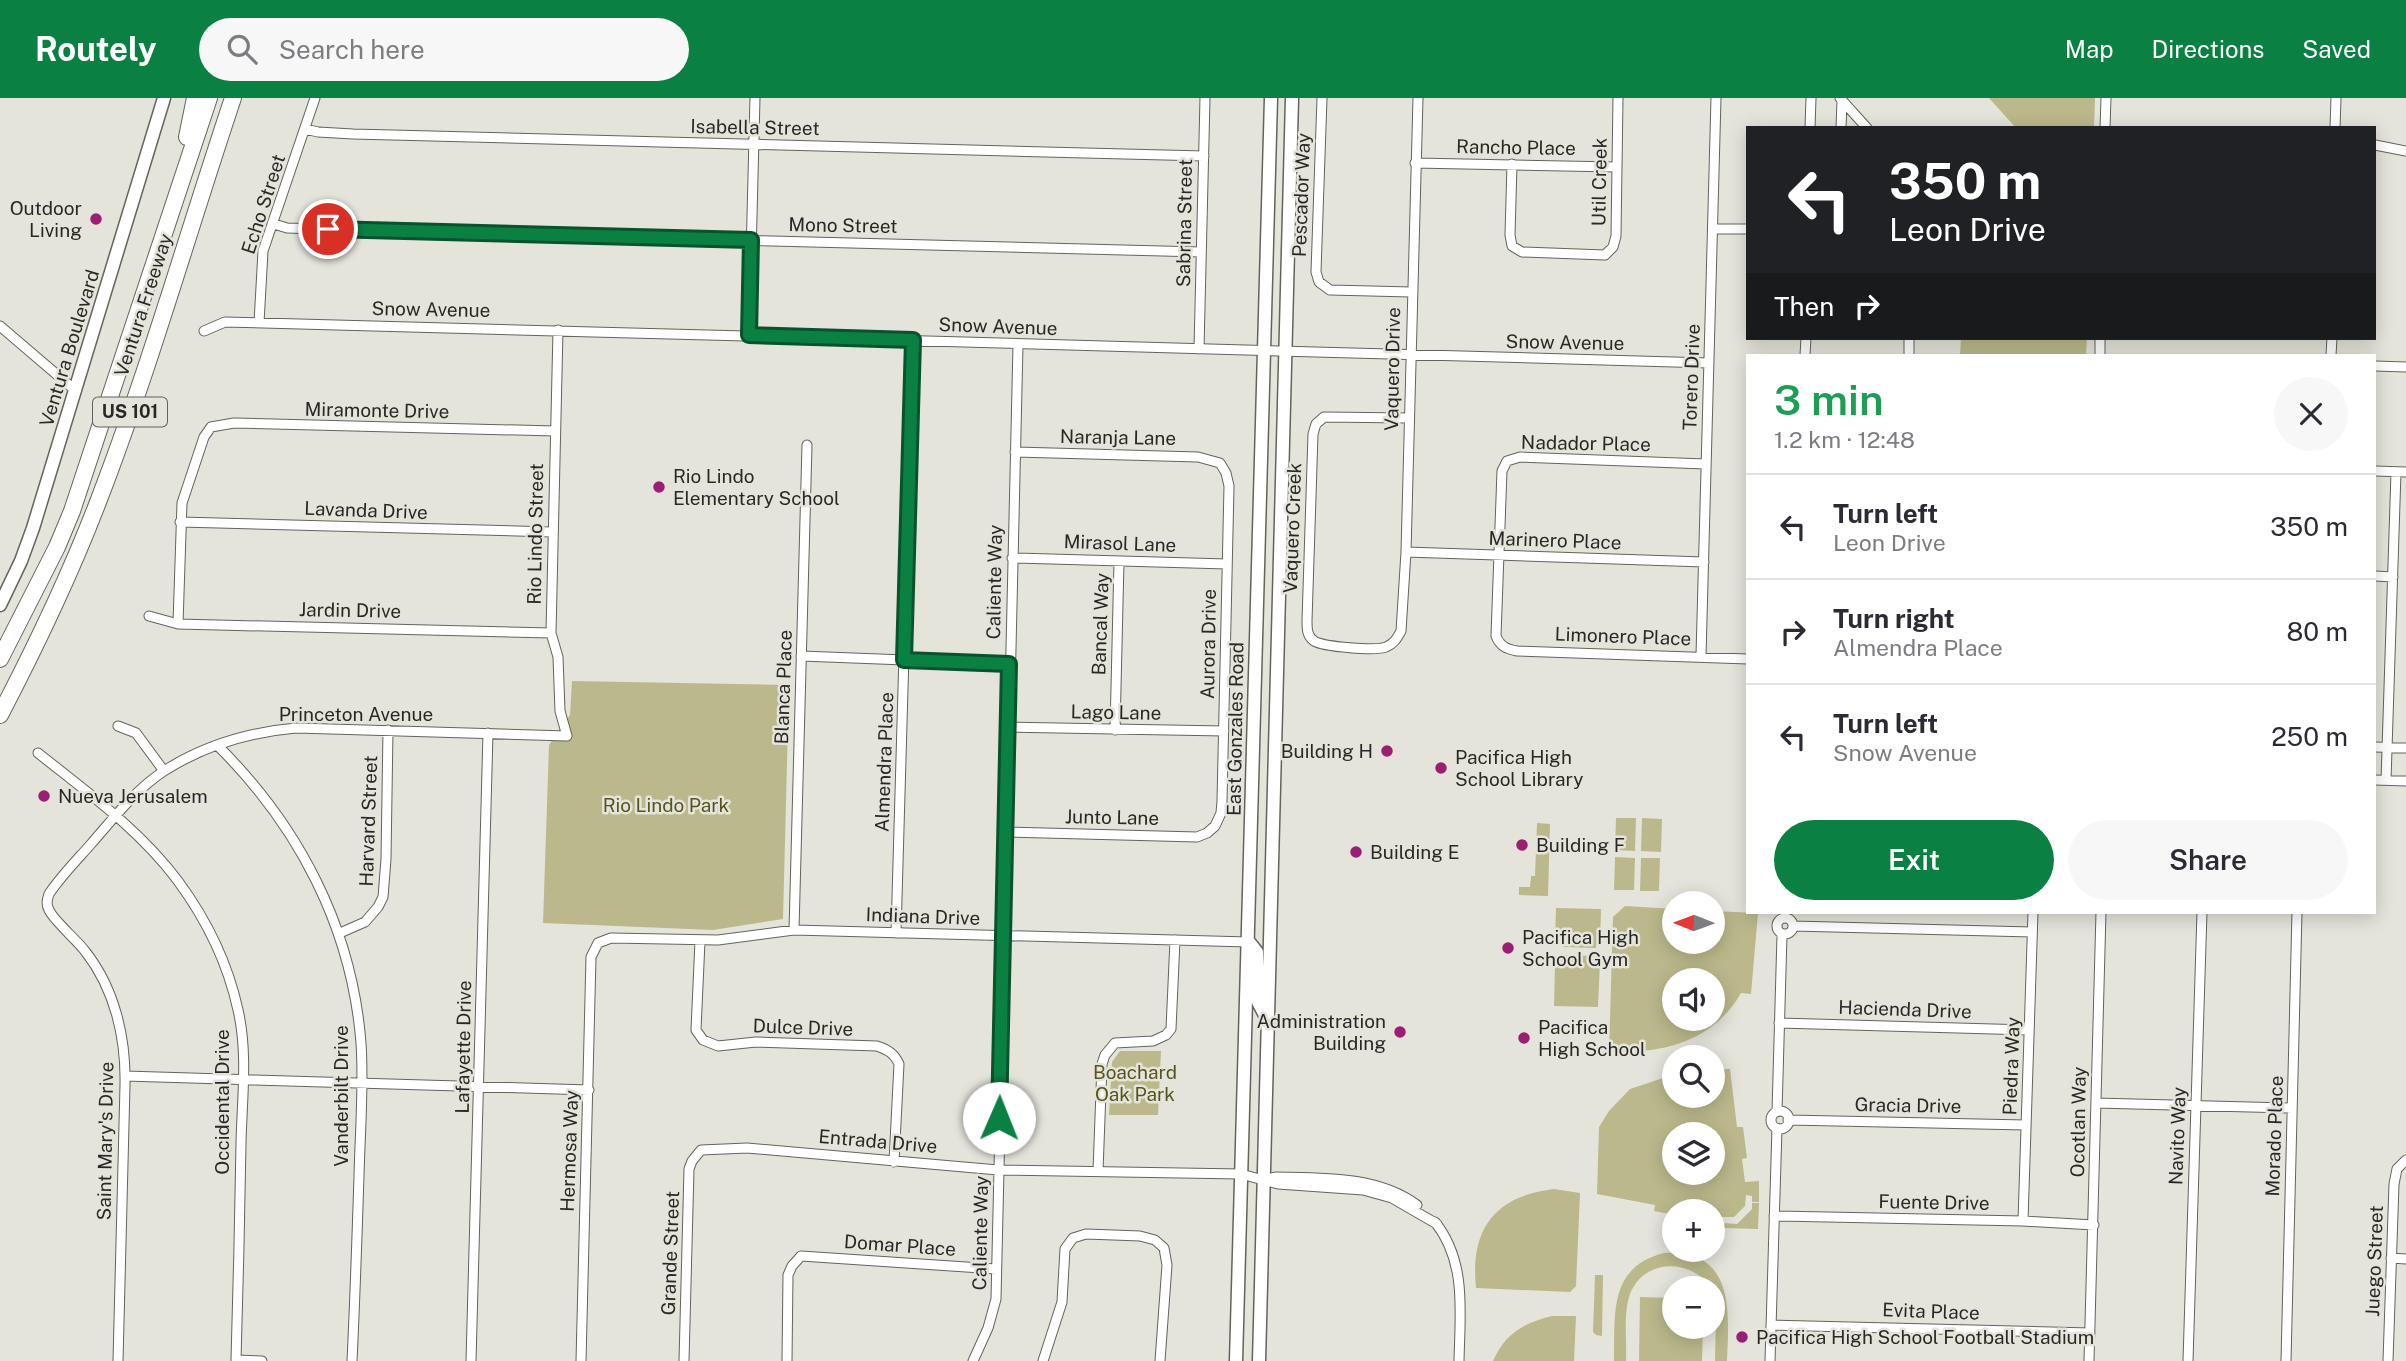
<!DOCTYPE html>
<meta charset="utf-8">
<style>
body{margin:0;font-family:"Public Sans",sans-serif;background:#f7f7f7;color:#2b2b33;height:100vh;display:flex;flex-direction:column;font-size:26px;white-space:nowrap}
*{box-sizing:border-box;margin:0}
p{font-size:23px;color:#7c7c81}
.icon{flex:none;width:38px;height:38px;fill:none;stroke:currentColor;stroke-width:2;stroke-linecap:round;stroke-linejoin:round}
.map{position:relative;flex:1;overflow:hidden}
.side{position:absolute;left:1746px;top:256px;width:630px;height:560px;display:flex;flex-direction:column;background:#fff;border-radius:0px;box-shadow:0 4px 18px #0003}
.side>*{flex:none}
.top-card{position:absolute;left:1746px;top:28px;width:630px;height:214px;border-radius:0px;box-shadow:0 4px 18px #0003;background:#202124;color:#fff;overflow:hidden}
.needle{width:46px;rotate:271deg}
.tools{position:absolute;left:1662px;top:793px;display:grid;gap:14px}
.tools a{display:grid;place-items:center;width:63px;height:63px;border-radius:50%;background:#fff;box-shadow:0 4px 18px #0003;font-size:35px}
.pin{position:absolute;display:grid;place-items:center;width:60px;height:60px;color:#fff;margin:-30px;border:4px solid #fff;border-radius:50%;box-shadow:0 2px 7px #0007}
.me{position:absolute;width:77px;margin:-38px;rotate:1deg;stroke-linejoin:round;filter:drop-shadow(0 0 5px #0008)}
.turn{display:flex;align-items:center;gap:24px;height:147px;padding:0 28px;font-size:32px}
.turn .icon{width:91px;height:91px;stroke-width:2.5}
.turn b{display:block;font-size:49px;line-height:60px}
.then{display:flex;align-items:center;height:66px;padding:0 28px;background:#0003;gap:14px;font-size:26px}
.round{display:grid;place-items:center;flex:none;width:74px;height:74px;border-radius:37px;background:#f7f7f7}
.headline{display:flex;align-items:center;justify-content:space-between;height:119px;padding:0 28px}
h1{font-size:42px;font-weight:600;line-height:52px;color:#1e9e55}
.action{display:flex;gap:14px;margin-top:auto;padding:14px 28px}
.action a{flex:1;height:80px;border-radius:42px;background:#0b8043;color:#fff;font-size:28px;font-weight:600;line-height:80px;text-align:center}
.action a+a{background:#f7f7f7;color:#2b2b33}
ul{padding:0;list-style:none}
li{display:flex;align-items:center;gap:21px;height:105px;padding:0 28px;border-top:2px solid #e1e1e2}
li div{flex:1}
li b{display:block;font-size:26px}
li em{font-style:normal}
header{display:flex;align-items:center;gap:42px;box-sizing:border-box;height:98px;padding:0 35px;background:#0b8043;color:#fff}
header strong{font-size:33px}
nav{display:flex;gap:38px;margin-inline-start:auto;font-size:24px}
.search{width:490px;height:63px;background:#f7f7f7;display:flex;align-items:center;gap:18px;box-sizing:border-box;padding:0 24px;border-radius:38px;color:#7c7c81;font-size:26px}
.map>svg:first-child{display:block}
.green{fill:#bbb98b;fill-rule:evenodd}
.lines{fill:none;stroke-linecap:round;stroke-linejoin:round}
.street-casing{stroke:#64645b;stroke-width:11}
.secondary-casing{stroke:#64645b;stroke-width:15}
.highway-casing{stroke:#64645b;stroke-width:18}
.street{stroke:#fff;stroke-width:9}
.secondary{stroke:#fff;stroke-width:12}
.highway{stroke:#fff;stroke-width:16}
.route-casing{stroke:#07532c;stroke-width:18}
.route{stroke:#0b8043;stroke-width:12}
.poi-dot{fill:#9b1e74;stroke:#e5e4db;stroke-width:2.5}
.labels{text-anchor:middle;stroke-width:5;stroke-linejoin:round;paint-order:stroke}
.shield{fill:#e5e4db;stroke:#61605c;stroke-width:2}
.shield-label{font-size:18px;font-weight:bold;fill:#292825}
.street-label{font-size:19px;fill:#292825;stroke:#e5e4db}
.poi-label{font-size:19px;fill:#292825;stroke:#e5e4db;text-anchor:start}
.park-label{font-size:19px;fill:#57541b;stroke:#e5e4db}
</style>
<header>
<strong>Routely</strong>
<div class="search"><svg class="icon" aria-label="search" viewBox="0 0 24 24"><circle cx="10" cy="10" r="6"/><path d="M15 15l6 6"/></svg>Search here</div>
<nav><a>Map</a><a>Directions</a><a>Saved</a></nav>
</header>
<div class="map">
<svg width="2406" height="1263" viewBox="0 0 2406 1263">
<rect width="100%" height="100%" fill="#e5e4db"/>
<path class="green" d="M 1989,0 L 2095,0 L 2094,30 L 2016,30 Z
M 1961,240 L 2087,240 L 2086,257 L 1960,257 Z
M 572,583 L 789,587 L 783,821 L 713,832 L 543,825 L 549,647 L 570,617 Z
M 1616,720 L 1636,720 L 1635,753 L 1615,752 Z
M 1642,720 L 1662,721 L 1661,754 L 1641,753 Z
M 1537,725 L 1550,726 L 1548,798 L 1519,797 L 1519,789 L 1530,789 L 1531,778 L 1535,778 Z
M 1615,759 L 1635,760 L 1634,792 L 1614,792 Z
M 1641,760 L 1660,760 L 1659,793 L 1640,793 Z
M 1625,808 L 1675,811 L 1675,844 L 1713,844 L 1713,813 L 1758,815 L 1751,896 L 1741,895 C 1714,943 1661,957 1609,953 L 1613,819 ZM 1675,882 L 1713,882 L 1713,920 L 1675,920 Z
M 1556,810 L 1601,811 L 1600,847 L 1596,847 L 1596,850 L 1563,849 L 1559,842 L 1555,841 Z
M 1563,857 L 1596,858 L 1596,862 L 1600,862 L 1598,909 L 1554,908 L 1555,865 L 1559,865 Z
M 1120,953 L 1161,953 L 1158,1017 L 1109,1017 L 1112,964 Z
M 1713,971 L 1730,971 L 1737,1029 L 1743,1029 L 1747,1060 L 1742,1061 L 1745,1084 L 1759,1083 L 1759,1104 L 1752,1104 L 1752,1098 L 1746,1097 L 1745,1108 L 1734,1119 L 1721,1119 L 1721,1131 L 1713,1130 L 1713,1113 L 1675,1113 L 1675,1117 L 1654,1113 L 1655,1107 L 1597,1096 L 1599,1029 L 1609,1013 L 1630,991 L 1675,976 L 1675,998 L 1713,998 ZM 1675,1036 L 1713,1036 L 1713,1074 L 1675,1074 Z
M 1554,1091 L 1580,1095 L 1576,1188 L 1570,1194 L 1476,1190 C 1470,1132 1494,1098 1554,1091 Z
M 1752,1105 L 1759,1105 L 1758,1131 L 1722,1130 L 1723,1125 L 1737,1126 L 1752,1111 Z
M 1664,1155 C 1735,1151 1729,1213 1727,1263 L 1715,1263 L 1716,1213 L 1713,1190 L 1711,1190 C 1691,1160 1644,1160 1630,1196 C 1623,1216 1627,1242 1626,1263 L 1614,1263 C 1615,1217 1608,1169 1664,1155 Z
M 1595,1177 L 1603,1177 L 1602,1238 L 1596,1237 L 1593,1234 Z
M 1640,1199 L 1675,1200 L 1675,1228 L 1703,1229 L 1702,1263 L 1639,1263 Z
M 1552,1218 L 1576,1218 L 1574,1263 L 1493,1263 C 1505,1236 1523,1225 1552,1218 Z"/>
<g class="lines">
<defs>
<path id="street" d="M 1322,0 L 1316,174 L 1319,184 L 1330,192 L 1411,194
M 1840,0 L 1867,30
M 1810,30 L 1811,0
M 1841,30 L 1842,3
M 2105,30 L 2106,0
M 2335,30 L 2336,0
M 305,31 L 318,34 L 353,36 L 1204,58
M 2375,47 L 2406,53
M 1415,65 L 1616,69
M 1512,66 L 1510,137 L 1512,148 L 1522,154 L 1605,157 L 1613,149 L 1616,138 L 1618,0
M 274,126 L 287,130 L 349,132 L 1201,154
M 1713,131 L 1748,131
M 259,225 L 263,153 L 315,0
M 0,228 L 76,293
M 204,233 L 225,224 C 720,236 1214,252 1709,265
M 749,237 L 755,0
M 1199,251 L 1205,0
M 1805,257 L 1806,240
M 1909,257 L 1909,240
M 2100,257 L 2100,240
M 2331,257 L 2332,240
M 2375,268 L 2406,269
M 1408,320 L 1324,319 L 1316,326 L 1313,336 L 1307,523 C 1307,531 1307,538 1314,543 C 1324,549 1376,553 1386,549 C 1395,545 1397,540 1401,533 L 1406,454 L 1418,0
M 1706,366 L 1520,359 L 1507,363 L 1502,373 L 1496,538 C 1500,548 1506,551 1517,553 L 1748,561
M 2375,373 L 2406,374
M 180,424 L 552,434
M 1406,454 L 1704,464
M 1012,460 L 1227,466
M 2375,478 L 2393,479
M 149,518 L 178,526 L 551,535
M 178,526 L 182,405 L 204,339 L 211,329 L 234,325 L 555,333
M 801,558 L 1009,566
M 1701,558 L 1716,0
M 118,628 L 136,635 L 164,673
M 1008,629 L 1224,633
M 1115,632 L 1119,463
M 217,647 C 299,728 352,830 361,945 C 364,989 360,1034 359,1078 C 357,1140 355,1201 352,1263
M 2375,649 L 2406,650
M 38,655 C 87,694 140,732 178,783 C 206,821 228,866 238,912 C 248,955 242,1001 241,1045 C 240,1117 238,1190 236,1262 L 262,1263
M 2375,682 L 2406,683
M 2386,682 L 2396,374
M 1005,734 L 1197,739 L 1207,735 L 1215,728 L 1221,715 L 1222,703 L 1229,388 L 1226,375 L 1220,365 L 1198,359 L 1015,354
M1777 828a8 8 0 1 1 16 0a8 8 0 1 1-16 0Z
M 1793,828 L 2032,834
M 794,832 L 807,347
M 340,835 L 365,824 L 378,809 L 383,799 L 386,761 L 388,632
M 896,835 L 913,242
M 700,843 L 696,932 L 703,942 L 718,948 L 756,944 L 877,948 C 888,952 894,955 899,966 L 894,1064
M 1779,925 L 2029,932
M 125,978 L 589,992
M 2096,1005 L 2292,1010
M1771 1022a9 9 0 1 1 18 0a9 9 0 1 1-18 0Z
M 1777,1014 L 1782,837
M 1788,1022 L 2026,1027
M 1098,1073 L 1102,966 L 1105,957 L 1115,945 L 1153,943 L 1166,937 L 1171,931 L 1175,842
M 1265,1081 L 1277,1079 C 1324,1080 1378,1078 1417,1107
M 1774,1118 L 2023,1123 L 2094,1127
M 2023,1123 L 2033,814
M 1435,1124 C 1467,1164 1460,1215 1459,1263
M 2391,1160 L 2406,1161
M 1771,1227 L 2090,1235
M 118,1263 L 125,987 C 126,940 115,891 85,853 C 76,841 54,823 49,812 C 46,806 47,802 49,796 C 61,778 77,762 91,746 C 113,721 135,692 164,673 C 203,648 250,634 296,630 L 567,638 L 560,613 L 558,559 L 551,535 L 558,232
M 471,1263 L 488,635
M 581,1263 L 591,859 L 598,845 L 611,840 L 718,842 L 794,832 L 1249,844
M 684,1263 L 689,1071 L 692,1063 L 701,1052 L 747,1050 L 998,1072 L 1241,1076 L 1278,1086 L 1363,1092 L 1392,1100 L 1437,1126
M 787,1263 L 788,1177 L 792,1168 L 801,1158 L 996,1171
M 973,1263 L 988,1230 L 996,1201 L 1018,247
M 1043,1263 L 1062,1204 L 1065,1151 L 1073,1140 L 1086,1136 L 1140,1138 L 1155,1142 L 1164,1150 L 1167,1167 L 1160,1263
M 1770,1263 L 1777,1030
M 2089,1263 L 2101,814
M 2188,1263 L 2202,814
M 2286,1263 L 2297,814
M 2388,1263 L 2394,1086 L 2397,1071 L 2406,1062"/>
<path id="secondary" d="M 0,507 L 21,463 L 33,430 L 164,0
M 1249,844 L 1257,854 L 1258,904 L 1267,921
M 1236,1263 L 1271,0
M 1259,1263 L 1292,0"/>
<path id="highway" d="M 187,39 L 195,0
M 0,561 L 57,449 L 72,413 L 209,0
M 0,617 C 36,548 70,477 98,404 C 149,272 188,134 233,0"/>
</defs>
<use href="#street" class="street-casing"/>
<use href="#secondary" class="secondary-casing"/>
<use href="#highway" class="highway-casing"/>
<use href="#street" class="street"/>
<use href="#secondary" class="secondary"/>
<use href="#highway" class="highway"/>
</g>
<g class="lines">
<defs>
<path id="route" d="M 328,131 L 751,142 L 749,237 L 913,242 L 904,562 L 1009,566 L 999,1020"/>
</defs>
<use href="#route" class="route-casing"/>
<use href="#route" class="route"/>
</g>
<g class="poi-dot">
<circle cx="96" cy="121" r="7"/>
<circle cx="659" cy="389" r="7"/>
<circle cx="1387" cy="653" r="7"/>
<circle cx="1441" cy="670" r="7"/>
<circle cx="44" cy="698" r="7"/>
<circle cx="1522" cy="747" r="7"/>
<circle cx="1356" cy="754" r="7"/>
<circle cx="1508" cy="850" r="7"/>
<circle cx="1400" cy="934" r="7"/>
<circle cx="1524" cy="940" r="7"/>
<circle cx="1742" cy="1239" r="7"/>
</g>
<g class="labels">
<rect class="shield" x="93" y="299.5" width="74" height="29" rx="5"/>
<g class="shield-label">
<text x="130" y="320">US 101</text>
</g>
<g class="street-label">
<text transform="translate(755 29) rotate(1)" y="7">Isabella Street</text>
<text transform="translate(1516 49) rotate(1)" y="7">Rancho Place</text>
<text transform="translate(1599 84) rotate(-89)" y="7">Util Creek</text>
<text transform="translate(1301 97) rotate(-88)" y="7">Pescador Way</text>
<text transform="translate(263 106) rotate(-72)" y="7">Echo Street</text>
<text transform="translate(1184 125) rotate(-89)" y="7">Sabrina Street</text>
<text transform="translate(843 127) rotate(1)" y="7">Mono Street</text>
<text transform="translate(143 207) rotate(-72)" y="7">Ventura Freeway</text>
<text transform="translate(431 211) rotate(1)" y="7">Snow Avenue</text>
<text transform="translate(998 228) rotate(2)" y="7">Snow Avenue</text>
<text transform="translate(1565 244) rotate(1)" y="7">Snow Avenue</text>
<text transform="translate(69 250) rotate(-73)" y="7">Ventura Boulevard</text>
<text transform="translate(1392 271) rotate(-89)" y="7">Vaquero Drive</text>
<text transform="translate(1691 279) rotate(-88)" y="7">Torero Drive</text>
<text transform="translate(377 312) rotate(1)" y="7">Miramonte Drive</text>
<text transform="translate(1118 339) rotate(1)" y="7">Naranja Lane</text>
<text transform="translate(1586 345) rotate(1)" y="7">Nadador Place</text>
<text transform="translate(366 412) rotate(2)" y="7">Lavanda Drive</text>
<text transform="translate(1292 430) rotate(-88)" y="7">Vaquero Creek</text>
<text transform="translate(535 436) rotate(-89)" y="7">Rio Lindo Street</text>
<text transform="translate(1555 442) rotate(2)" y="7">Marinero Place</text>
<text transform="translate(1120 445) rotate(2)" y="7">Mirasol Lane</text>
<text transform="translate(994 484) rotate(-89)" y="7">Caliente Way</text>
<text transform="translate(350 512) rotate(1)" y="7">Jardin Drive</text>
<text transform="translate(1100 526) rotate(-88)" y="7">Bancal Way</text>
<text transform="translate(1623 538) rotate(2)" y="7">Limonero Place</text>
<text transform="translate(1208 546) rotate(-89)" y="7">Aurora Drive</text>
<text transform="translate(783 589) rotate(-88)" y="7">Blanca Place</text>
<text transform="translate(1116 614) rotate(1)" y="7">Lago Lane</text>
<text x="356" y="623">Princeton Avenue</text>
<text transform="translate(1235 631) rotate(-89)" y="7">East Gonzales Road</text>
<text transform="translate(884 664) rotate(-88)" y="7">Almendra Place</text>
<text transform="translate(1112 719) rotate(1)" y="7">Junto Lane</text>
<text transform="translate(368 723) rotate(-88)" y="7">Harvard Street</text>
<text transform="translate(923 818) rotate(2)" y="7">Indiana Drive</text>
<text transform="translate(1905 911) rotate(2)" y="7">Hacienda Drive</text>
<text transform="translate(803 929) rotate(2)" y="7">Dulce Drive</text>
<text transform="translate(463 949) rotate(-89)" y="7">Lafayette Drive</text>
<text transform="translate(2011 968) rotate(-88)" y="7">Piedra Way</text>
<text transform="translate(341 998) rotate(-90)" y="7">Vanderbilt Drive</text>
<text transform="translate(222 1004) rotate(-90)" y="7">Occidental Drive</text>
<text transform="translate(1908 1007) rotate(1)" y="7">Gracia Drive</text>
<text transform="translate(2078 1024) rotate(-89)" y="7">Ocotlan Way</text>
<text transform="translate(2177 1038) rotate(-88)" y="7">Navito Way</text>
<text transform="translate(2274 1038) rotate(-88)" y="7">Morado Place</text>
<text transform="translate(105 1043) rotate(-89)" y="7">Saint Mary's Drive</text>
<text transform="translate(878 1043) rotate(5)" y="7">Entrada Drive</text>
<text transform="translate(569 1053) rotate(-88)" y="7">Hermosa Way</text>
<text transform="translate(1934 1104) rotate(1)" y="7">Fuente Drive</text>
<text transform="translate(980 1135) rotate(-89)" y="7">Caliente Way</text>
<text transform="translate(900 1147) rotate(4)" y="7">Domar Place</text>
<text transform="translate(670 1155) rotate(-88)" y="7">Grande Street</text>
<text transform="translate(2374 1163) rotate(-88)" y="7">Juego Street</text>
<text transform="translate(1931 1213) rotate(2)" y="7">Evita Place</text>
</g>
<g class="poi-label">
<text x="82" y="117" text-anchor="end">Outdoor<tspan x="82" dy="22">Living</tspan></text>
<text x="673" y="385">Rio Lindo<tspan x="673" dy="22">Elementary School</tspan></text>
<text x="1373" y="660" text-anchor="end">Building H</text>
<text x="1455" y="666">Pacifica High<tspan x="1455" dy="22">School Library</tspan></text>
<text x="58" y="705">Nueva Jerusalem</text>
<text x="1536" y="754">Building F</text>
<text x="1370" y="761">Building E</text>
<text x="1522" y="846">Pacifica High<tspan x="1522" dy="22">School Gym</tspan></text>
<text x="1386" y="930" text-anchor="end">Administration<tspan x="1386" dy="22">Building</tspan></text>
<text x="1538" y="936">Pacifica<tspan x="1538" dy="22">High School</tspan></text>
<text x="1756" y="1246">Pacifica High School Football Stadium</text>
</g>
<g class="park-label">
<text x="666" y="714">Rio Lindo Park</text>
<text x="1135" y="981">Boachard<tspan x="1135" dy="22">Oak Park</tspan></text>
</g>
</g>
</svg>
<div class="tools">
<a><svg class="needle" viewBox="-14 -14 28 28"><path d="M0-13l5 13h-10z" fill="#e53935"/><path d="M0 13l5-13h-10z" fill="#7c7c81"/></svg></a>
<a><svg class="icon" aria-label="sound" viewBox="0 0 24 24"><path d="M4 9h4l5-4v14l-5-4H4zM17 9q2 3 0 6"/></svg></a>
<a><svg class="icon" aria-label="search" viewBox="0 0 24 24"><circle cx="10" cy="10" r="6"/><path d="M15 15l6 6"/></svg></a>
<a><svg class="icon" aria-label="layers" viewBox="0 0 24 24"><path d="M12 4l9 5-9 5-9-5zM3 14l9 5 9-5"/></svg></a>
<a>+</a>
<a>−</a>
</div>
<div class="pin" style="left:328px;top:131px;background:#d93025"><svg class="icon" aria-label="arrive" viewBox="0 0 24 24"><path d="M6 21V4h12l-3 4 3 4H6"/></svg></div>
<svg class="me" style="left:999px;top:1020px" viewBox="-20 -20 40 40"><circle r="19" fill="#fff"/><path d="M0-13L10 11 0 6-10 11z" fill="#0b8043"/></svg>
<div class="top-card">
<div class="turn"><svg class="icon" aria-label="left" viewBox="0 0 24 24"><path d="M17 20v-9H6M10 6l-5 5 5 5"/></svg><div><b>350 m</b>Leon Drive</div></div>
<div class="then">Then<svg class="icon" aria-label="right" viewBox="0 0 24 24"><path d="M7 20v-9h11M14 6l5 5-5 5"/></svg></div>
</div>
<section class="side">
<div class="headline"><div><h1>3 min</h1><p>1.2 km · 12:48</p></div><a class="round"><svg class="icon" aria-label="close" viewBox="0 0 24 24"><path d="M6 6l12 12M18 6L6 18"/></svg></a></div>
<ul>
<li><svg class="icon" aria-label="left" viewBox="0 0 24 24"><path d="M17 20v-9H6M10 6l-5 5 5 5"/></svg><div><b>Turn left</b><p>Leon Drive</p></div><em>350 m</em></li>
<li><svg class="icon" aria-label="right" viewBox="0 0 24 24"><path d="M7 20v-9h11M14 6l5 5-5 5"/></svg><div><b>Turn right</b><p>Almendra Place</p></div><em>80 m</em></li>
<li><svg class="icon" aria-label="left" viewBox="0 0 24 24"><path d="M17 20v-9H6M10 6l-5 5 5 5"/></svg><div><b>Turn left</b><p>Snow Avenue</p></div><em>250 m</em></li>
</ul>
<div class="action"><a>Exit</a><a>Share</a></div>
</section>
</div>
